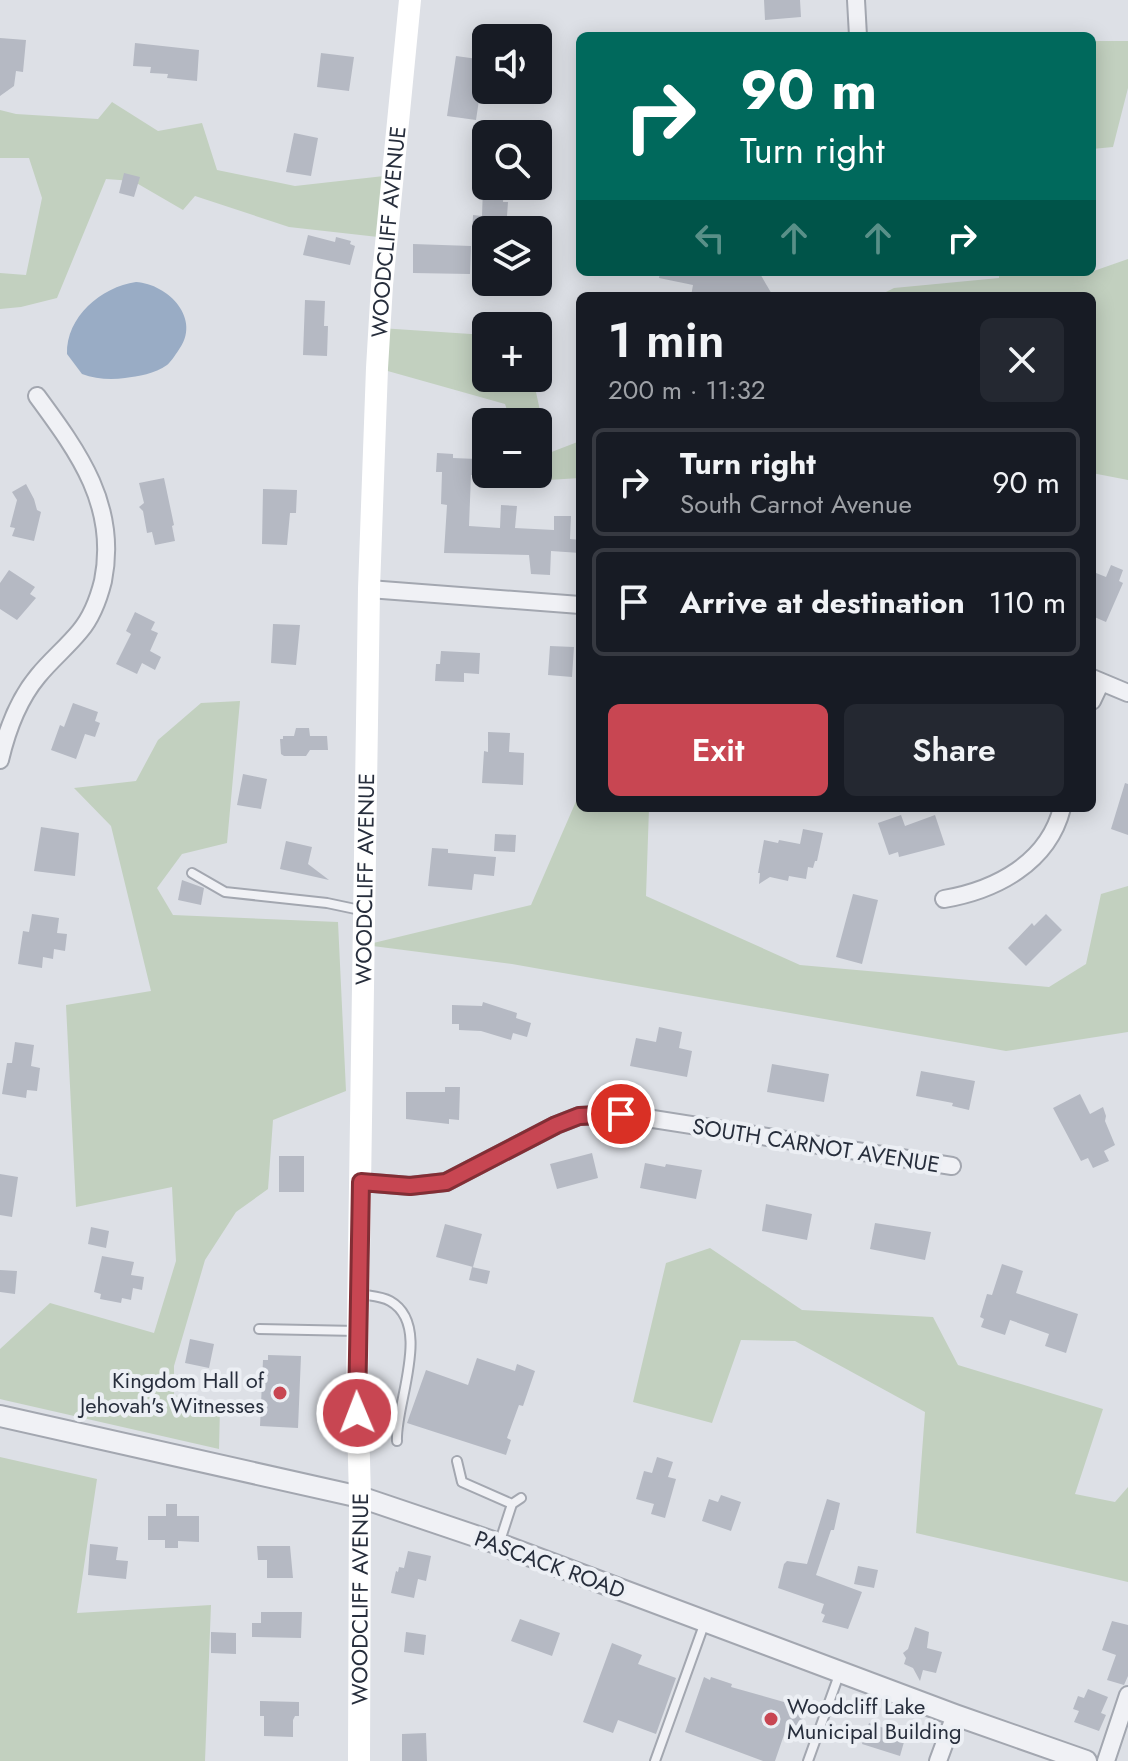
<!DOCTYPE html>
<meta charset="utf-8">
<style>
body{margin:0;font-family:Jost,sans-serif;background:#242831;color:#f1f3f6;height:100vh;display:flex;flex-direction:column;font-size:30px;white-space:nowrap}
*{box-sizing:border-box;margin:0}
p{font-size:26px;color:#9ea1a6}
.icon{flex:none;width:44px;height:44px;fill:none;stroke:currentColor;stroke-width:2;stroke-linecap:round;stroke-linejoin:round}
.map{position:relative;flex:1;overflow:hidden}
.drawer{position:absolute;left:576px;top:292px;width:520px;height:520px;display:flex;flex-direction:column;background:#171b24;border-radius:12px;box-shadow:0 4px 20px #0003}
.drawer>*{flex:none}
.banner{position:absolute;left:576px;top:32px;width:520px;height:244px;border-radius:12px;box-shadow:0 4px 20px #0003;background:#00695c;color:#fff;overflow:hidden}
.fabs{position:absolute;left:472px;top:24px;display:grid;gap:16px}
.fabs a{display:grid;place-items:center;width:80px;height:80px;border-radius:12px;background:#171b24;box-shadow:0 4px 20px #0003;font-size:40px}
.pin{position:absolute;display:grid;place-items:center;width:68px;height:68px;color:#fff;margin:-34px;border:4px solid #fff;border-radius:50%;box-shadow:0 2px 8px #0007}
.me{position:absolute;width:88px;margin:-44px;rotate:359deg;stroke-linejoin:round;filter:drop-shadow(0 0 6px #0008)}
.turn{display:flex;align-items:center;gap:28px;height:168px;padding:0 32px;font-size:36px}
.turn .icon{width:104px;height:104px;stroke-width:2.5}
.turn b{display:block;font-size:56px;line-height:68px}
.lanes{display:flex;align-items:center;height:76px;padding:0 32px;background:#0003;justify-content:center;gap:40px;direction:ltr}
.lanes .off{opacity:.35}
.round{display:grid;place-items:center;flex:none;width:84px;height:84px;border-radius:12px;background:#242831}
.overview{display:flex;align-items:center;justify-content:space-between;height:136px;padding:0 32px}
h1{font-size:48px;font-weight:600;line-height:60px}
.cta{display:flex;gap:16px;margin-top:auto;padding:16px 32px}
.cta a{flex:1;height:92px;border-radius:12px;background:#c84652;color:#fff;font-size:32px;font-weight:600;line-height:92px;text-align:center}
.cta a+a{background:#242831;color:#f1f3f6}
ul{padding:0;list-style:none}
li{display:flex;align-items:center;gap:24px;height:108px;margin:0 16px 12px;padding:0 16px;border:4px solid #363941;border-radius:12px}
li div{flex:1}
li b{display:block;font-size:30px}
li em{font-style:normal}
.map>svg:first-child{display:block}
.green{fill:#c2d0bf}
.water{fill:#99acc5}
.building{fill:#b5b9c3}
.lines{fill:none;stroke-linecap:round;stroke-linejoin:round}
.service-casing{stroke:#a3a7b0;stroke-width:12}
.minor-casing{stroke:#a3a7b0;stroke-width:20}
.tertiary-casing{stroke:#a3a7b0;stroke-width:24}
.service{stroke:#f0f1f5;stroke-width:8}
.minor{stroke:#f0f1f5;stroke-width:16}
.tertiary{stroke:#f0f1f5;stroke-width:20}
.secondary{stroke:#fff;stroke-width:22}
.route-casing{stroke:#822e35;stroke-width:20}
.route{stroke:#c84652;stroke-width:14}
.poi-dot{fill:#c84652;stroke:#eceff4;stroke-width:3}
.labels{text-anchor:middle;stroke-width:8;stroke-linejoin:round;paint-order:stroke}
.street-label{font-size:22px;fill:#272e3c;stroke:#eceff4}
.poi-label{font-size:22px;fill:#272e3c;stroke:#eceff4;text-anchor:end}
</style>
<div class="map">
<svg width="1128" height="1761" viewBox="0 0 1128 1761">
<rect width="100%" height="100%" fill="#dde0e6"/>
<path class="green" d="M 1092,41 L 1128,41 L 1128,88 L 1113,147 L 1092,149 Z
M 112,102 L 158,131 L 202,123 L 217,170 L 295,186 L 393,175 L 387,238 L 289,227 L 195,196 L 183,210 L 133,181 L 106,179 L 57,298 L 21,307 L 0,309 L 0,273 L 26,275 L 42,198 L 29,158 L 0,158 L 0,110 L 16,114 L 98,119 Z
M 1128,259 L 1128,480 L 1092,473 L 1092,296 L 878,296 L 894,288 L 999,278 L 999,272 L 1088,273 Z
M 380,328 L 486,335 L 486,378 L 533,378 L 549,453 L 580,441 L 580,478 L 548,480 L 538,467 L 538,422 L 511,422 L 505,404 L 377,368 Z
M 240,701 L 227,843 L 182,854 L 157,888 L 173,915 L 338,922 L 346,1091 L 273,1120 L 268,1189 L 236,1212 L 205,1260 L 174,1366 L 174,1395 L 220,1407 L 219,1449 L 4,1400 L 0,1399 L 0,1349 L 50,1303 L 154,1333 L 176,1261 L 172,1187 L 76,1207 L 66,1005 L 151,991 L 111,826 L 74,788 L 136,781 L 158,740 L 201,703 Z
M 580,798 L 580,808 L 649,808 L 646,896 L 800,965 L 1049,987 L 1086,964 L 1101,894 L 1128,886 L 1128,1032 L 1006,1051 L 512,964 L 365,945 L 531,905 L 577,799 Z
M 710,1248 L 802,1310 L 933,1317 L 958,1365 L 1103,1409 L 1075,1494 L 1115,1502 L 1128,1487 L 1128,1582 L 916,1533 L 925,1412 L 795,1341 L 741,1340 L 712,1423 L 633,1402 L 666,1263 Z
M 0,1457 L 97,1479 L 77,1613 L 211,1605 L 205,1761 L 0,1761 Z"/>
<path class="water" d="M 136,282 C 168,284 203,319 178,351 C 175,355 171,362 167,365 C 155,374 138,376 125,378 C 111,380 95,379 82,374 L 67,354 C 66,317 101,287 136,282 Z"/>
<path class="building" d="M 764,0 L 800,0 L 801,17 L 765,20 Z
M 0,38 L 26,40 L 23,72 L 16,71 L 14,86 L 0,96 Z
M 135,43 L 199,50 L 197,81 L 167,78 L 168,74 L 150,73 L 151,67 L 133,66 Z
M 321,53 L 354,57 L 349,91 L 317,87 Z
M 456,56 L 485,60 L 476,120 L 447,116 Z
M 294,133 L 318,138 L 311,176 L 286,172 Z
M 124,173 L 140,177 L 134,197 L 119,193 Z
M 483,187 L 504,188 L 503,202 L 508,202 L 506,230 L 486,230 L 486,237 L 472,236 L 473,215 L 482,216 Z
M 308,235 L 335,242 L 336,237 L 351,241 L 350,244 L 355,246 L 350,265 L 303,255 Z
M 413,244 L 471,246 L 470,274 L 413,273 Z
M 660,272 L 759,272 L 773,296 L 691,296 L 693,285 L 659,278 Z
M 305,300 L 325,301 L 324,326 L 328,326 L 327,356 L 303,355 Z
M 437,453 L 453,454 L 453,458 L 477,459 L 477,475 L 471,475 L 469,526 L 500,528 L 501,505 L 517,506 L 515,528 L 554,530 L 554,516 L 571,516 L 570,539 L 580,540 L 580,553 L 551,551 L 550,575 L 531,574 L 529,555 L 444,553 L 447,505 L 441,504 L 442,472 L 436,472 Z
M 164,478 L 174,525 L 172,526 L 175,541 L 155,545 L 152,532 L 147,533 L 143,511 L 139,507 L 144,503 L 139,483 Z
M 26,484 L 34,499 L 37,510 L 41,512 L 34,541 L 12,536 L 15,528 L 10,527 L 17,500 L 12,492 Z
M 263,489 L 297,490 L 296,513 L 290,513 L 287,545 L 262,544 Z
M 1111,565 L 1123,570 L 1119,581 L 1123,583 L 1106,622 L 1092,616 L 1092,582 L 1096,573 L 1106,577 Z
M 9,570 L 35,587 L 30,594 L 36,598 L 17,620 L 0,609 L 0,583 Z
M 135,612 L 155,622 L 151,630 L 158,633 L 150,651 L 161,657 L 155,670 L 142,663 L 137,674 L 116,664 L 131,634 L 126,631 Z
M 273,624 L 300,625 L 296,665 L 271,663 Z
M 550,646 L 574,647 L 572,677 L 548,675 Z
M 441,651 L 480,653 L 479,674 L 464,673 L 464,682 L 435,681 L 436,664 L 440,664 Z
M 73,703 L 98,712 L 95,721 L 100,723 L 95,737 L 85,734 L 76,759 L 51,750 L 60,725 L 64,727 Z
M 296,728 L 309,728 L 310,736 L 327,736 L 328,750 L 310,750 L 306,756 L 284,756 L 281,754 L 280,739 L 283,739 L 283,736 L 294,736 Z
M 488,732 L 510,733 L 509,752 L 524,753 L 523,785 L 482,783 L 484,751 L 488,752 Z
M 243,774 L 267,779 L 261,809 L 237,805 Z
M 1125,783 L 1128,784 L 1128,835 L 1111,829 Z
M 901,815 L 905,826 L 935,815 L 945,845 L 899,857 L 898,852 L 889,855 L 878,823 Z
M 41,827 L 79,833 L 75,876 L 34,871 Z
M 803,829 L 823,833 L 817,861 L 815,861 L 813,868 L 808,867 L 806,879 L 789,876 L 788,881 L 770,877 L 759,884 L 760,873 L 758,873 L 764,840 L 778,843 L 779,840 L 800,844 Z
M 495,834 L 516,835 L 515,852 L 494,851 Z
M 286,841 L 312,847 L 308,864 L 329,880 L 280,869 Z
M 432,848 L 448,849 L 448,853 L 496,857 L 494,876 L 474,874 L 472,890 L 428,886 Z
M 182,880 L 204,888 L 201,905 L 178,900 Z
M 853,894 L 878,900 L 862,964 L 836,957 Z
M 32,914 L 59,918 L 57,933 L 67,934 L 65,951 L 54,949 L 53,959 L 43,957 L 42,968 L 18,964 L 23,931 L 29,932 Z
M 1046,914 L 1062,930 L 1026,966 L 1008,948 L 1032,923 L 1034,926 Z
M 483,1002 L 517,1013 L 516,1018 L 531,1023 L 527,1037 L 513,1033 L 511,1040 L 481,1031 L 459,1030 L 459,1024 L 452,1024 L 452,1005 L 482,1006 Z
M 659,1027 L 682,1032 L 679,1048 L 692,1051 L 687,1077 L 630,1066 L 636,1038 L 656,1042 Z
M 15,1042 L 34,1045 L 31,1066 L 40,1068 L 37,1091 L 27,1090 L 26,1098 L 2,1094 L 7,1063 L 12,1063 Z
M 772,1064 L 829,1074 L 824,1102 L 767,1092 Z
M 921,1071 L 975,1081 L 969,1110 L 952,1106 L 953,1103 L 916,1096 Z
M 445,1087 L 460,1087 L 459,1120 L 449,1119 L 449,1124 L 406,1119 L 406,1092 L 445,1092 Z
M 1080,1094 L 1090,1114 L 1103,1107 L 1106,1116 L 1105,1121 L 1115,1145 L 1104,1151 L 1109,1161 L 1093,1168 L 1088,1158 L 1081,1161 L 1053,1108 Z
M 592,1153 L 598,1178 L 557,1189 L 550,1164 Z
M 279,1156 L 304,1156 L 304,1192 L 279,1192 Z
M 645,1163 L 665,1167 L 666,1164 L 702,1170 L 696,1199 L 640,1188 Z
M 0,1174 L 18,1177 L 12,1217 L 0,1215 Z
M 766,1204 L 812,1214 L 807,1240 L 762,1231 Z
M 875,1223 L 931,1232 L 925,1260 L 870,1249 Z
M 445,1224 L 482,1234 L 473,1267 L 436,1257 Z
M 91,1227 L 109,1231 L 106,1248 L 88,1244 Z
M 102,1256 L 134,1262 L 131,1275 L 144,1277 L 142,1290 L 133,1288 L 131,1300 L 122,1298 L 121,1303 L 100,1299 L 101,1294 L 94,1292 Z
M 1002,1264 L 1023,1271 L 1016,1293 L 1078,1314 L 1066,1353 L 1045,1346 L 1049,1334 L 1010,1320 L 1005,1335 L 981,1327 L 984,1319 L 980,1317 L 987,1294 L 992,1295 Z
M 472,1267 L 490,1271 L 487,1284 L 469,1280 Z
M 0,1270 L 17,1271 L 15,1294 L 0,1292 Z
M 190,1339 L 214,1344 L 209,1368 L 185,1363 Z
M 268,1355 L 301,1356 L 298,1428 L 260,1426 L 263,1360 L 268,1360 Z
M 477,1358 L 515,1371 L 517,1364 L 535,1371 L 523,1406 L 519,1405 L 507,1438 L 511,1440 L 506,1455 L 407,1423 L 426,1370 L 468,1385 Z
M 657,1457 L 673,1462 L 668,1477 L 676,1479 L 665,1518 L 651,1514 L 654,1504 L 636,1499 L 644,1471 L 652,1473 Z
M 721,1495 L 741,1502 L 731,1531 L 702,1521 L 709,1499 L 718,1502 Z
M 827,1499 L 840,1503 L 834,1530 L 831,1530 L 816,1575 L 862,1592 L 848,1629 L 822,1622 L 825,1615 L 821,1613 L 824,1604 L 778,1588 L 784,1564 L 787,1561 L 807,1564 Z
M 166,1504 L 177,1504 L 177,1516 L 199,1516 L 199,1542 L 178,1541 L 178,1548 L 165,1548 L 165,1540 L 148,1540 L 148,1516 L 166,1516 Z
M 90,1544 L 118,1547 L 116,1560 L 128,1561 L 126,1579 L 88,1575 Z
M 257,1546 L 290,1546 L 293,1578 L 267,1578 L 267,1560 L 258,1560 Z
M 408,1551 L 431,1556 L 426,1581 L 418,1579 L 414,1598 L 391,1593 L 396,1571 L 398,1572 L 399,1567 L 404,1568 Z
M 858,1566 L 878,1570 L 874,1588 L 854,1584 Z
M 261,1612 L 302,1612 L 301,1638 L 252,1637 L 252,1623 L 261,1623 Z
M 520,1619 L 560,1633 L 552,1656 L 511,1641 Z
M 1112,1621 L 1128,1625 L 1128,1676 L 1124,1685 L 1107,1680 L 1116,1655 L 1102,1650 Z
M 915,1627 L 929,1632 L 927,1648 L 942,1652 L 936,1673 L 923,1670 L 920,1681 L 913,1668 L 904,1664 L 906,1658 L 903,1653 L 908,1649 Z
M 211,1632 L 236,1633 L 236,1654 L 211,1653 Z
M 406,1632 L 426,1635 L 424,1655 L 404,1652 Z
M 612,1643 L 642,1655 L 638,1664 L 676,1678 L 656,1734 L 618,1720 L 613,1733 L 583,1722 Z
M 704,1677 L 710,1680 L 711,1677 L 732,1684 L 731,1687 L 798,1706 L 797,1709 L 805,1712 L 800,1727 L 792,1724 L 791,1727 L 787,1726 L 775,1761 L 763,1761 L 685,1732 Z
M 1088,1689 L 1108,1697 L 1101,1713 L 1106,1715 L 1099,1731 L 1074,1722 L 1079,1711 L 1073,1709 L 1078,1696 L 1084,1698 Z
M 260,1701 L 299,1702 L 299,1716 L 295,1716 L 293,1720 L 293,1737 L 264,1736 L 264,1716 L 260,1716 Z
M 887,1721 L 908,1728 L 900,1756 L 862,1744 L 869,1723 L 884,1728 Z
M 426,1733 L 427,1761 L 402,1761 L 402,1734 Z"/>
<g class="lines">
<defs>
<path id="service" d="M 192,873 L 225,892 L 327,903 L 360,910
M 360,1294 C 370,1296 381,1296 390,1301 C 433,1325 395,1404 397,1441
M 259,1329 L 357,1331
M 457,1461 L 462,1482 L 512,1504
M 499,1544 L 512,1504 L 521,1498
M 655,1761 L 705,1622
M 808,1761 L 840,1672"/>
<path id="minor" d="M 856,0 L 858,36
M 369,589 L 580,605
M 1092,678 L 1128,693
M 1092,701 L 1101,682
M 0,760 C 7,730 18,700 38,676 C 51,660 67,647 80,631 C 91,618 99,597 103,581 C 118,506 79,453 37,396
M 944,899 C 996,890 1048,863 1062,808
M 361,1182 L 410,1186 L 446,1182 L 556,1125 L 579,1116 L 621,1114 L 952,1166
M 938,1761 L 955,1715
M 1106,1761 L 1128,1695"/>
<path id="tertiary" d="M 0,1416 L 360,1497 L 499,1544 L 955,1715 L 1086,1761"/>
</defs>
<use href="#service" class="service-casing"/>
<use href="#minor" class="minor-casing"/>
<use href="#tertiary" class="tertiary-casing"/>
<use href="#service" class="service"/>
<use href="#minor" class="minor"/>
<use href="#tertiary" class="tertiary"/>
<path class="secondary" id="s1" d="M 359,1761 L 360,1497 L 357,1386 L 369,589 L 377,368 L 382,285 L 410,0"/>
</g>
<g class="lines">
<defs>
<path id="route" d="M 357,1413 L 361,1182 L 410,1186 L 446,1182 L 556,1125 L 579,1116 L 621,1114"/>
</defs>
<use href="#route" class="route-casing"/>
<use href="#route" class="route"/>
</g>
<g class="poi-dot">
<circle cx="280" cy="1393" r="8"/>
<circle cx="771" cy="1719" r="8"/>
</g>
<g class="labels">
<g class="street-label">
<text dy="8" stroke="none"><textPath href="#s1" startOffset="1530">WOODCLIFF AVENUE</textPath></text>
<text dy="8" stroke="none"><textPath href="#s1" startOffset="882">WOODCLIFF AVENUE</textPath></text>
<text transform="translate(816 1145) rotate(9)" y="8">SOUTH CARNOT AVENUE</text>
<text transform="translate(550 1564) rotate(20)" y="8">PASCACK ROAD</text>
<text dy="8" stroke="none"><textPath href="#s1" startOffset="162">WOODCLIFF AVENUE</textPath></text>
</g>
<g class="poi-label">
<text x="264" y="1388">Kingdom Hall of<tspan x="264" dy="25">Jehovah's Witnesses</tspan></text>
<text x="787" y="1714" text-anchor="start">Woodcliff Lake<tspan x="787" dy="25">Municipal Building</tspan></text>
</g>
</g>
</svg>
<div class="fabs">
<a><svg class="icon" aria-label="sound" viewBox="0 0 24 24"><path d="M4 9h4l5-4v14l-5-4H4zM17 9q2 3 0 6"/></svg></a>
<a><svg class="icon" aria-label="search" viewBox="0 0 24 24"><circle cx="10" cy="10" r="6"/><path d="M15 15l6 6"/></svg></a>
<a><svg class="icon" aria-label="layers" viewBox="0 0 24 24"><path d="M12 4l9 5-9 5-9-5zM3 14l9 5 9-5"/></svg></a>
<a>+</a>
<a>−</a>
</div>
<div class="pin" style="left:621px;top:1114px;background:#d93025"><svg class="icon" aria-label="arrive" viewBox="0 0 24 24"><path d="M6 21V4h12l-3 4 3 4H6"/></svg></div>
<svg class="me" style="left:357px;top:1413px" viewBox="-20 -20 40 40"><circle r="17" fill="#c84652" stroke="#fff" stroke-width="3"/><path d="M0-11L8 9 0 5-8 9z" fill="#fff"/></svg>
<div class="banner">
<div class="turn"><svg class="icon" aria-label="right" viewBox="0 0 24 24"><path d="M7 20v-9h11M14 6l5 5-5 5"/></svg><div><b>90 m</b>Turn right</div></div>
<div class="lanes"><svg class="icon off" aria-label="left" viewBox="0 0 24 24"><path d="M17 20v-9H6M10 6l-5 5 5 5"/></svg><svg class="icon off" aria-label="ahead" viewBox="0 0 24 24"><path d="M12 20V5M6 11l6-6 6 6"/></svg><svg class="icon off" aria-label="ahead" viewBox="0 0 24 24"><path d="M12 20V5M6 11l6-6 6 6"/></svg><svg class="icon" aria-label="right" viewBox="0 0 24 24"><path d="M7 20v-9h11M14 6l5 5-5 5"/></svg></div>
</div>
<section class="drawer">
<div class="overview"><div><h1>1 min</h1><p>200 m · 11:32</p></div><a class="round"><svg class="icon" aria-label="close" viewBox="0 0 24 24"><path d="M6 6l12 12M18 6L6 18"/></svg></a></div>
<ul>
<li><svg class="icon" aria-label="right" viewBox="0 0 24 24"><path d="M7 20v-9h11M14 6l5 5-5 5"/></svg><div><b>Turn right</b><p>South Carnot Avenue</p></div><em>90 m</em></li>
<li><svg class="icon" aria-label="arrive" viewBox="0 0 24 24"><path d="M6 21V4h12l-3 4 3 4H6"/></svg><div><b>Arrive at destination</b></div><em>110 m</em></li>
</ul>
<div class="cta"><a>Exit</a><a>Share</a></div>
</section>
</div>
